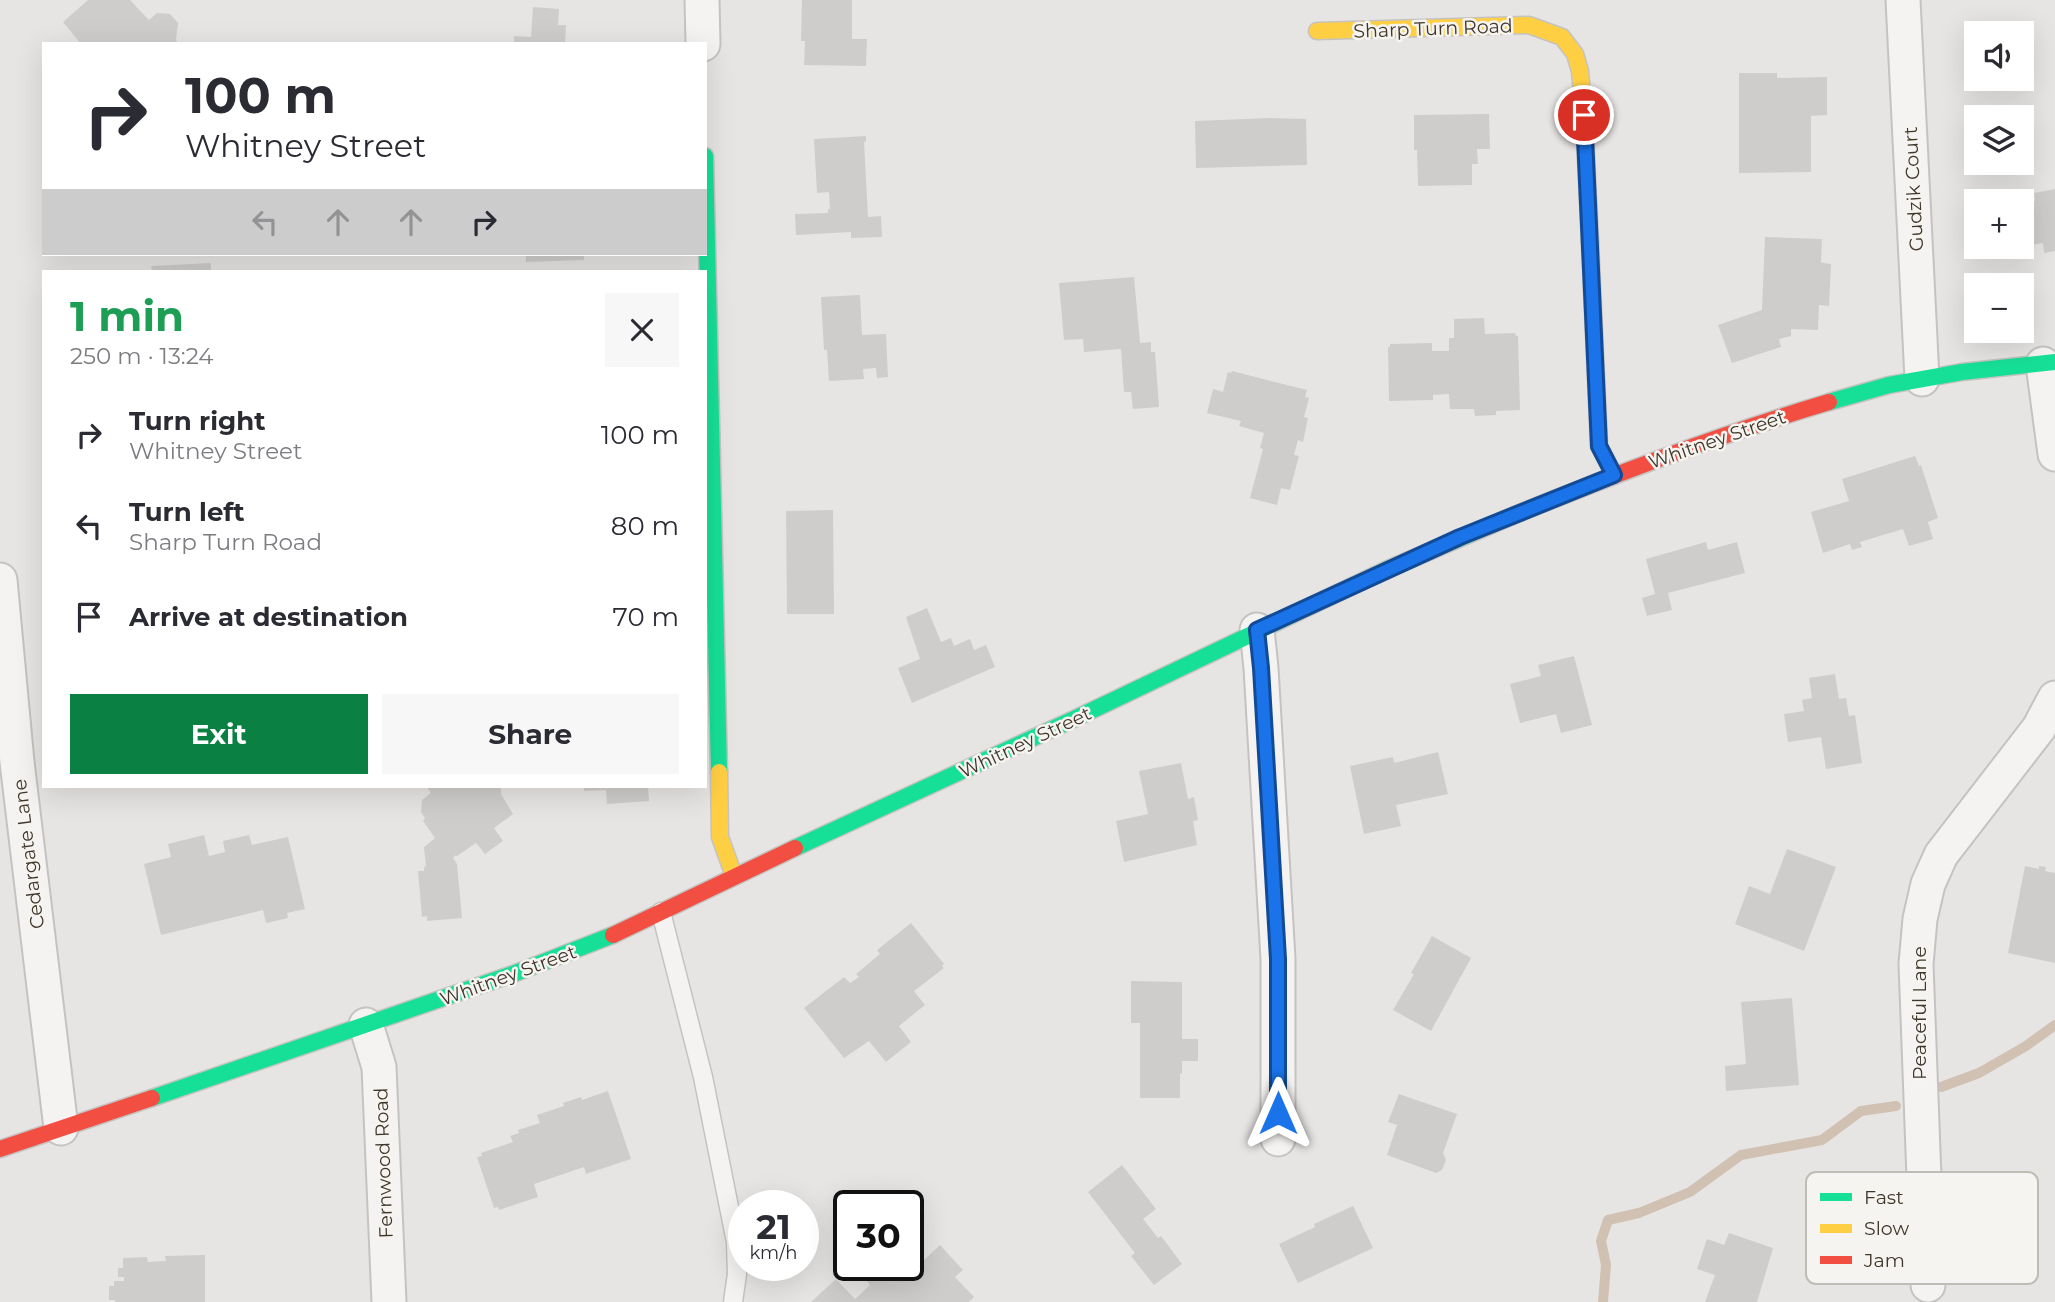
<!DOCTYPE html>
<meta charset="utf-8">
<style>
body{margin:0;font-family:Montserrat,sans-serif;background:#f7f7f7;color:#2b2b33;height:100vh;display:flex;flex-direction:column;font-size:26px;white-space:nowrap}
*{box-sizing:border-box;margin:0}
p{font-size:23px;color:#7c7c81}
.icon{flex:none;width:38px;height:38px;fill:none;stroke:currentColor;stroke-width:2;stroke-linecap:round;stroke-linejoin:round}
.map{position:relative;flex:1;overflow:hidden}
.details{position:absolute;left:42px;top:270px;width:665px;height:518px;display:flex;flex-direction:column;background:#fff;border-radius:0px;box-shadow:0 7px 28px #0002}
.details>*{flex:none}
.hud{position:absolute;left:42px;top:42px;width:665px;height:214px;border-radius:0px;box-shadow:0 7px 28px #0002;background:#fff;color:#2b2b33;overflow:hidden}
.tools{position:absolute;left:1964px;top:21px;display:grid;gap:14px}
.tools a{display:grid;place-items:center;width:70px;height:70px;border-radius:0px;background:#fff;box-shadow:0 7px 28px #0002;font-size:35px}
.speed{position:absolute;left:728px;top:1190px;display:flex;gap:14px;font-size:35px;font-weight:700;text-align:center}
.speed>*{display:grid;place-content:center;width:91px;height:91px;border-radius:50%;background:#fff;box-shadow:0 7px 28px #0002;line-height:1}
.speed small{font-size:18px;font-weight:400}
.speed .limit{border:4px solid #111;border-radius:10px;background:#fff;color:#111}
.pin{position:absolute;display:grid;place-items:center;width:60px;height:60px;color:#fff;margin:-30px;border:4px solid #fff;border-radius:50%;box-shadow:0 2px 7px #0007}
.me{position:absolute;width:77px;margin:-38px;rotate:0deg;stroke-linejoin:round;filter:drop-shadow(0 0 5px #0008)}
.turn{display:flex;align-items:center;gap:24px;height:147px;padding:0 28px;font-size:32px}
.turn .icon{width:91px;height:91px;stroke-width:2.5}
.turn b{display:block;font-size:49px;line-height:60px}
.lanes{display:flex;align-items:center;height:66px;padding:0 28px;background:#0003;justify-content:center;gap:35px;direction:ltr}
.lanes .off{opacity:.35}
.round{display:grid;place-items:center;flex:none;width:74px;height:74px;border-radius:0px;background:#f7f7f7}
.head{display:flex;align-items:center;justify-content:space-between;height:119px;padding:0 28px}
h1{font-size:42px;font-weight:700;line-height:52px;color:#1e9e55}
.primary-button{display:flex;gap:14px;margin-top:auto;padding:14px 28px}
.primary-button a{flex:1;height:80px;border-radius:0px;background:#0b8043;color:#fff;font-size:28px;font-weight:700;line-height:80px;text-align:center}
.primary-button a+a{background:#f7f7f7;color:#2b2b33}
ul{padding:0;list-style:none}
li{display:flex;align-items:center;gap:21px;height:91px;padding:0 28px}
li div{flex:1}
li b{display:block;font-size:26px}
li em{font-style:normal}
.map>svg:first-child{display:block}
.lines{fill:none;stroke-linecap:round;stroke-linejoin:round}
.stream{stroke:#d1c1b2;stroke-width:10}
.building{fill:#cfcdcb}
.lane-casing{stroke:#c5c3c1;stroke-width:21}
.street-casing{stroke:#c5c3c1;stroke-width:37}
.fast-casing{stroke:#c5c3c1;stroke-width:19}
.slow-casing{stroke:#c5c3c1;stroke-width:19}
.jam-casing{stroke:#c5c3c1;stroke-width:19}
.lane{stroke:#f4f3f1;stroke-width:18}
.street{stroke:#f4f3f1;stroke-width:33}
.fast{stroke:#16e098;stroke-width:16}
.slow{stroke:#ffcf43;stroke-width:16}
.jam{stroke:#f24e42;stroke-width:16}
.route-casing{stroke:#114b97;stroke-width:18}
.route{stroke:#1a73e8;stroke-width:12}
.labels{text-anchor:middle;stroke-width:5;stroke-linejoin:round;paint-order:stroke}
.street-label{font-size:19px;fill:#40372a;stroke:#f6f4f0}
.key{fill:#f6f4f0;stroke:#bfbbb5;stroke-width:2}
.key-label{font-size:19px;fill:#40372a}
</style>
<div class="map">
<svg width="2055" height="1302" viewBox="0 0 2055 1302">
<rect width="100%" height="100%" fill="#e7e5e3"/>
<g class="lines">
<path class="stream" d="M 1941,1087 L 1979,1073 L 2026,1046 L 2055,1025
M 1603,1302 L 1606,1265 L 1601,1241 L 1608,1220 L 1639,1213 L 1690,1192 L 1741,1155 L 1822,1140 L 1861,1111 L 1896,1106"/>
</g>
<path class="building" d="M 88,0 L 130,0 L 149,20 L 157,13 L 170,14 L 178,23 L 176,40 L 179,44 L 99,44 L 98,42 L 96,44 L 81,44 L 63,22 Z
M 802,0 L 852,0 L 852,39 L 867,39 L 866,66 L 804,65 L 805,41 L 801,41 Z
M 533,7 L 559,9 L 558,25 L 566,25 L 565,44 L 514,44 L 514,36 L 531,37 Z
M 1739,73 L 1777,73 L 1777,78 L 1827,77 L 1827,115 L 1811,116 L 1811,172 L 1739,173 Z
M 1489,114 L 1490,149 L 1477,149 L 1478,164 L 1472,164 L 1472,185 L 1418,186 L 1417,150 L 1414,150 L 1414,115 Z
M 1270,118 L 1306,119 L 1307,165 L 1196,168 L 1195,121 Z
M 866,136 L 866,141 L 864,142 L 868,217 L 881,216 L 882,237 L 851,238 L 851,232 L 796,235 L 795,214 L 828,213 L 828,209 L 830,209 L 829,192 L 817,193 L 814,139 Z
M 2055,189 L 2055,251 L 2044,253 L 2043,243 L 2021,247 L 2021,197 L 2024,202 L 2035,201 L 2034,193 Z
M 1765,237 L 1822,239 L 1821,262 L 1823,263 L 1831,264 L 1829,306 L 1819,305 L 1818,330 L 1791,329 L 1791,336 L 1779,339 L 1781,347 L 1732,363 L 1718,325 L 1762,310 Z
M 526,254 L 584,254 L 584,260 L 526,262 Z
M 211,263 L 211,271 L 152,271 L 151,266 Z
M 1134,277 L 1140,343 L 1151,342 L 1151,352 L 1155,352 L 1159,407 L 1133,409 L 1131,392 L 1124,392 L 1121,349 L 1084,352 L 1083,339 L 1064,340 L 1059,283 Z
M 860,295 L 862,335 L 886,334 L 888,377 L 877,378 L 876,368 L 863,369 L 864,379 L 829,381 L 827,350 L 824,350 L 821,297 Z
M 1484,318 L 1485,334 L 1515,333 L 1516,336 L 1518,336 L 1520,410 L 1496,411 L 1496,415 L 1475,416 L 1474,409 L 1450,409 L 1449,394 L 1433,395 L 1433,400 L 1389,401 L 1388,347 L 1390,347 L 1390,344 L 1432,343 L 1432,351 L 1449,351 L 1449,338 L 1454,338 L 1454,319 Z
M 1232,371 L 1307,390 L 1305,397 L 1309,398 L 1304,417 L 1308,418 L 1303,442 L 1298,440 L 1294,455 L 1299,456 L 1290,490 L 1281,488 L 1277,505 L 1250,498 L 1263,449 L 1260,448 L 1264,433 L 1239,426 L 1241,421 L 1207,413 L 1213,389 L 1223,392 L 1228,372 L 1231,373 Z
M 1915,456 L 1919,466 L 1921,465 L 1938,518 L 1928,522 L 1933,539 L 1909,546 L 1903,529 L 1860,542 L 1862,547 L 1852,550 L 1850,544 L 1823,553 L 1811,512 L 1849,501 L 1842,479 Z
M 833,510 L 834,614 L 787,614 L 786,511 Z
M 1706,542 L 1708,550 L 1737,542 L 1745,573 L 1668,593 L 1672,610 L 1647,616 L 1642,598 L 1655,594 L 1646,559 Z
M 927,608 L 941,642 L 951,638 L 954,646 L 970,639 L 974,650 L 986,645 L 995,667 L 912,703 L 898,668 L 920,659 L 906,617 Z
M 1574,656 L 1592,725 L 1561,733 L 1556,714 L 1520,723 L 1510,684 L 1541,676 L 1538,665 Z
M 1835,674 L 1839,699 L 1846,698 L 1849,716 L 1855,715 L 1862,763 L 1826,769 L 1821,737 L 1788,742 L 1784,714 L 1804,711 L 1802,700 L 1812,698 L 1809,678 Z
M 1438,752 L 1448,794 L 1396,805 L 1401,826 L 1364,834 L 1350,766 L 1393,757 L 1394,763 Z
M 1181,763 L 1188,799 L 1194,797 L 1198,820 L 1193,821 L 1197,845 L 1124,862 L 1116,821 L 1148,814 L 1139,771 Z
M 426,786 L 501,786 L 501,794 L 513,814 L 494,828 L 503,841 L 485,854 L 476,843 L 457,856 L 456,855 L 453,858 L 457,864 L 462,918 L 427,921 L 427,916 L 422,917 L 418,871 L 424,871 L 424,867 L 426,866 L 424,847 L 435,838 L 423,821 L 425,818 L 421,812 L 422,800 L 431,793 Z
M 584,786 L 648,786 L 649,801 L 607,804 L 606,790 L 584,791 Z
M 204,835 L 209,856 L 225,852 L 223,841 L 249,835 L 252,845 L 288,837 L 305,909 L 287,913 L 288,918 L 266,923 L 263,910 L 161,935 L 144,864 L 171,857 L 168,844 Z
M 1787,849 L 1836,867 L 1804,951 L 1735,924 L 1749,886 L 1770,894 Z
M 2025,866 L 2039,869 L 2039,866 L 2046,867 L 2045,871 L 2055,873 L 2055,963 L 2008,953 Z
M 911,923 L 944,964 L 942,966 L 944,968 L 914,991 L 925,1005 L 899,1026 L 911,1042 L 886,1062 L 869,1041 L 844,1058 L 804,1008 L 844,977 L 850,983 L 859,977 L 856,974 L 880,954 L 877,950 Z
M 1432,936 L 1471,958 L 1431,1031 L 1393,1010 L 1414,974 L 1411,973 Z
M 1131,981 L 1182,982 L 1182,1039 L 1198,1039 L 1198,1061 L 1182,1061 L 1182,1074 L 1180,1073 L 1180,1098 L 1140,1098 L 1140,1023 L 1131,1023 Z
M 1792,998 L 1799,1085 L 1726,1091 L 1725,1066 L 1746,1064 L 1741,1002 Z
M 608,1091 L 631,1159 L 586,1174 L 584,1167 L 534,1184 L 538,1197 L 499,1210 L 498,1207 L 494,1208 L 477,1157 L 482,1156 L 481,1153 L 513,1142 L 510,1136 L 519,1133 L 518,1130 L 540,1123 L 537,1115 L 564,1106 L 563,1103 L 581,1097 L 582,1100 Z
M 1399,1094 L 1457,1114 L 1443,1153 L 1446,1160 L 1442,1170 L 1436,1173 L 1387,1155 L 1397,1125 L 1388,1122 Z
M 1122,1165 L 1156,1209 L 1143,1219 L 1158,1238 L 1161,1236 L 1182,1264 L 1154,1285 L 1131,1256 L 1135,1253 L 1088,1192 Z
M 1353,1206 L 1373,1248 L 1298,1283 L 1279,1244 L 1315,1227 L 1314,1224 Z
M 1729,1233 L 1773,1248 L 1757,1302 L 1705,1302 L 1715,1275 L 1697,1269 L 1707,1239 L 1724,1245 Z
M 940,1245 L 963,1270 L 955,1277 L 974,1297 L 969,1302 L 811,1302 L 836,1279 L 855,1299 L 870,1285 L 866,1280 L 881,1265 L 908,1265 L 910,1247 L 923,1261 Z
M 205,1255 L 205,1302 L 115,1302 L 115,1300 L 109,1300 L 109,1286 L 114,1286 L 114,1281 L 124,1281 L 124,1277 L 118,1277 L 118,1268 L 123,1268 L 123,1258 L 147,1257 L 148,1262 L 166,1261 L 165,1256 Z"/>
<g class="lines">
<defs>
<path id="lane" d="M 661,912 L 703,1077 L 736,1242 L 737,1274 L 733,1302"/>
<path id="street" d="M 702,0 L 703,44
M 1903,0 L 1922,379
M 2043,364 L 2055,454
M 0,580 L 17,762 L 61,1128
M 1257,630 L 1261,668 L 1278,959 L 1278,1139
M 366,1025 L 379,1067 L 389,1302
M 1928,1285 L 1916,964 L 1920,919 L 1928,884 L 1941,855 L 2039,728 L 2055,698"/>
<path id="fast" d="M 705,156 L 719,772
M 1590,242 L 1599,446 L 1614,475
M 1829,402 L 1889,385 L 1962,372 L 2055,362
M 795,848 L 1074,719 L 1388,569 L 1522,512
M 152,1098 L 513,974 L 613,935"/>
<path id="slow" d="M 1317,31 L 1529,25 L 1562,37 L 1575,54 L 1580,71 L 1584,115 L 1590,242
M 719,772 L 720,837 L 734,876"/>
<path id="jam" d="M 1522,512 C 1623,471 1725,433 1829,402
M 613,935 L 795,848
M 0,1149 L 152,1098"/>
</defs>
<use href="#lane" class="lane-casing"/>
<use href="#street" class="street-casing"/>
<use href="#fast" class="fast-casing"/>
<use href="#slow" class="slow-casing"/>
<use href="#jam" class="jam-casing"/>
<use href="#lane" class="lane"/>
<use href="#street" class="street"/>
<use href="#fast" class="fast"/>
<use href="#slow" class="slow"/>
<use href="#jam" class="jam"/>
</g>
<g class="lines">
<defs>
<path id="route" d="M 1278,1113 L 1278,959 L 1261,668 L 1257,630 L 1460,537 L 1614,475 L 1599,446 L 1584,115"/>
</defs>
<use href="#route" class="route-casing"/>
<use href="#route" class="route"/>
</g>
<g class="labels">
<g class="street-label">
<text transform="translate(1433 28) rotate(-2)" y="7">Sharp Turn Road</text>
<text transform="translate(1913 189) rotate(-93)" y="7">Gudzik Court</text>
<text transform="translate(1717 439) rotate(-19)" y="7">Whitney Street</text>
<text transform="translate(1025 742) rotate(-25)" y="7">Whitney Street</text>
<text transform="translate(28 854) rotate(-97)" y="7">Cedargate Lane</text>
<text transform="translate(508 975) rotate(-20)" y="7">Whitney Street</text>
<text transform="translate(1919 1013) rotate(-90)" y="7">Peaceful Lane</text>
<text transform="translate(383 1163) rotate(-92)" y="7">Fernwood Road</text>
</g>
</g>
<rect x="1806" y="1172" width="232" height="112" rx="10" class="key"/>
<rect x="1820" y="1193" width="32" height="8" fill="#16e098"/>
<rect x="1820" y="1224" width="32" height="9" fill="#ffcf43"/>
<rect x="1820" y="1256" width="32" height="8" fill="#f24e42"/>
<g class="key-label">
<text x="1864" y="1204">Fast</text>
<text x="1864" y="1235">Slow</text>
<text x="1864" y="1267">Jam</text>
</g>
</svg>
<div class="tools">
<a><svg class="icon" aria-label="sound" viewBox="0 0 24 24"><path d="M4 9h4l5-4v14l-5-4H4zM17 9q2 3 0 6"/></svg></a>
<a><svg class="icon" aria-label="layers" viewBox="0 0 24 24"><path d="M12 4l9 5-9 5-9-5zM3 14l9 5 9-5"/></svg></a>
<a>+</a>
<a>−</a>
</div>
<div class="speed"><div>21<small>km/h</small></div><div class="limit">30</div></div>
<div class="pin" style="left:1584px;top:115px;background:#d93025"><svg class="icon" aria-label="arrive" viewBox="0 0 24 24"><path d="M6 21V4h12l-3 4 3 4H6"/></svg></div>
<svg class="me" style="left:1278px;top:1113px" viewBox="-20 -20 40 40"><path d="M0-17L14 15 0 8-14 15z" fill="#1a73e8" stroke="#fff" stroke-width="4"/></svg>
<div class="hud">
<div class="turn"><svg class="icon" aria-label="right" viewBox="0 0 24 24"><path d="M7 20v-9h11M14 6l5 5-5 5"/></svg><div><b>100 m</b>Whitney Street</div></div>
<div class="lanes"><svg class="icon off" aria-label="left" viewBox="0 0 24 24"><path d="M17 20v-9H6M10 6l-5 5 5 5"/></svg><svg class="icon off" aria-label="ahead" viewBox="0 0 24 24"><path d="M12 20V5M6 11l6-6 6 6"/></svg><svg class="icon off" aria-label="ahead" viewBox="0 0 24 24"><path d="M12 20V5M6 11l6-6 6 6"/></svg><svg class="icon" aria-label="right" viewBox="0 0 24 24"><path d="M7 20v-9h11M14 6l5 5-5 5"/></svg></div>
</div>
<section class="details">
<div class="head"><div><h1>1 min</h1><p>250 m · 13:24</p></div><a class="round"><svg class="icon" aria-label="close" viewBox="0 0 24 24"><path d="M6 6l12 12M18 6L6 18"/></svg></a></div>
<ul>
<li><svg class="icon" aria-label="right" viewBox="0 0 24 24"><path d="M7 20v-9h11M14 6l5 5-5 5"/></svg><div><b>Turn right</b><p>Whitney Street</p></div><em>100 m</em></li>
<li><svg class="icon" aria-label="left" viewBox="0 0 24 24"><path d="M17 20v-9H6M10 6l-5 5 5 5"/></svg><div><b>Turn left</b><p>Sharp Turn Road</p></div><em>80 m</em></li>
<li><svg class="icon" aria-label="arrive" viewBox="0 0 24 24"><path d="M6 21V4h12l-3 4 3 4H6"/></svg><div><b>Arrive at destination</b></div><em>70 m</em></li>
</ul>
<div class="primary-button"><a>Exit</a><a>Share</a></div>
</section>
</div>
